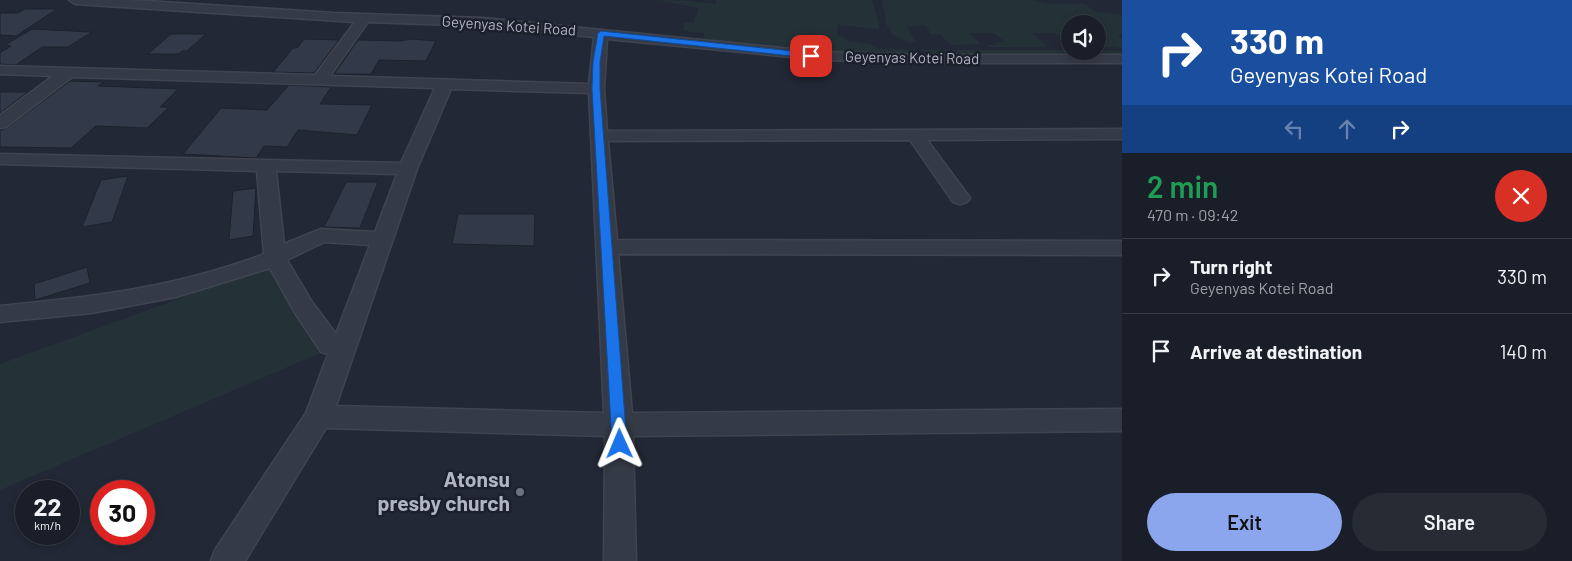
<!DOCTYPE html>
<meta charset="utf-8">
<style>
body{margin:0;font-family:Barlow,sans-serif;background:#272b34;color:#f1f3f6;height:100vh;display:flex;flex-direction:column;font-size:19px;white-space:nowrap}
*{box-sizing:border-box;margin:0}
p{font-size:16px;color:#9fa2a8}
.icon{flex:none;width:28px;height:28px;fill:none;stroke:currentColor;stroke-width:2;stroke-linecap:round;stroke-linejoin:round}
.map{position:relative;flex:1;overflow:hidden}
.drawer{display:flex;flex-direction:column;background:#1a1e28;width:450px}
.drawer>*{flex:none}
.hud{background:#1a4fa0;color:#fff;overflow:hidden}
.tools{position:absolute;left:1061px;top:15px;display:grid;gap:10px}
.tools a{display:grid;place-items:center;width:45px;height:45px;border-radius:50%;background:#1a1e28;box-shadow:0 2px 8px #0003,0 0 0 1px #383c45;font-size:25px}
.speed{position:absolute;left:15px;top:480px;display:flex;gap:10px;font-size:25px;font-weight:700;text-align:center}
.speed>*{display:grid;place-content:center;width:65px;height:65px;border-radius:50%;background:#1a1e28;box-shadow:0 2px 8px #0003,0 0 0 1px #383c45;line-height:1}
.speed small{font-size:12px;font-weight:400}
.speed .limit{border:8px solid #d22;background:#fff;color:#111}
.pin{position:absolute;display:grid;place-items:center;width:42px;height:42px;color:#fff;margin:-21px;border-radius:10px;box-shadow:0 2px 8px #0006}
.me{position:absolute;width:55px;margin:-28px;rotate:359deg;stroke-linejoin:round;filter:drop-shadow(0 0 4px #0008)}
.turn{display:flex;align-items:center;gap:18px;height:105px;padding:0 25px;font-size:22px}
.turn .icon{width:65px;height:65px;stroke-width:2.5}
.turn b{display:block;font-size:35px;line-height:42px}
.lanes{display:flex;align-items:center;height:48px;padding:0 25px;background:#0003;justify-content:center;gap:25px;direction:ltr}
.lanes .off{opacity:.35}
.round{display:grid;place-items:center;flex:none;width:52px;height:52px;border-radius:26px;background:#272b34}
.head{display:flex;align-items:center;justify-content:space-between;height:85px;padding:0 25px}
h1{font-size:30px;font-weight:600;line-height:38px;color:#1e9e55}
.primary-button{display:flex;gap:10px;margin-top:auto;padding:10px 25px}
.primary-button a{flex:1;height:58px;border-radius:30px;background:#8ba6ed;color:#111;font-size:20px;font-weight:600;line-height:58px;text-align:center}
.primary-button a+a{background:#272b34;color:#f1f3f6}
ul{padding:0;list-style:none}
li{display:flex;align-items:center;gap:15px;height:75px;padding:0 25px;border-top:1px solid #383c45}
li div{flex:1}
li b{display:block;font-size:19px}
li em{font-style:normal}
main{display:flex;flex:1;min-height:0}
.map>svg:first-child{display:block}
.green{fill:#243237}
.building{fill:#323949;stroke:#1d222d}
.lines{fill:none;stroke-linecap:round;stroke-linejoin:round}
.minor-casing{stroke:#3f4450;stroke-width:3}
.minor{fill:#353b46;fill-rule:evenodd}
.route{fill:#1a73e8;stroke:#114b97}
.worship-dot{fill:#6b7280;stroke:#1b202b;stroke-width:2}
.labels{text-anchor:middle;stroke-width:5;stroke-linejoin:round;paint-order:stroke}
.far-street-label{font-size:15px;fill:#b0b5c3;stroke:#1b202b}
.near-poi-label{font-size:21px;font-weight:bold;fill:#b0b5c3;stroke:#1b202b;text-anchor:end}
</style>
<main>
<div class="map">
<svg width="1122" height="561" viewBox="0 0 1122 561">
<rect width="100%" height="100%" fill="#222835"/>
<path class="green" d="M 657,0 L 690,1 L 716,4 L 716,0 L 872,0 L 879,23 L 878,29 L 838,25 L 837,34 L 846,40 L 873,45 L 878,49 L 915,50 L 922,57 L 856,56 L 703,44 L 704,33 L 684,31 L 684,23 L 693,23 L 699,8 Z
M 882,0 L 1031,0 L 1051,4 L 1085,4 L 1096,12 L 1122,15 L 1122,34 L 1118,34 L 1122,40 L 1122,48 L 1098,46 L 1098,24 L 1070,24 L 1070,44 L 1054,33 L 1032,33 L 1046,45 L 1043,47 L 990,47 L 987,45 L 996,45 L 995,43 L 1005,42 L 994,33 L 970,33 L 981,44 L 951,45 L 940,34 L 930,34 L 928,31 L 930,30 L 924,25 L 907,27 L 916,42 L 910,43 L 893,35 L 884,21 L 886,20 Z
M 921,50 L 1098,50 L 1122,51 L 1122,55 L 937,57 Z
M 271,265 L 320,353 L 0,490 L 0,364 Z"/>
<path class="building" d="M 25,9 L 57,9 L 16,36 L 0,35 L 0,13 L 18,13 Z
M 32,29 L 92,32 L 68,47 L 42,47 L 16,65 L 0,64 L 0,53 L 11,46 L 5,45 Z
M 171,34 L 206,34 L 187,51 L 182,51 L 179,54 L 148,54 Z
M 304,39 L 339,40 L 314,73 L 273,72 L 293,48 L 297,48 Z
M 411,39 L 436,41 L 426,61 L 379,60 L 371,74 L 334,74 L 358,40 L 401,41 Z
M 70,81 L 104,82 L 98,86 L 178,89 L 160,107 L 169,107 L 147,128 L 96,126 L 71,148 L 0,147 L 0,130 L 7,128 Z
M 289,85 L 331,87 L 320,104 L 372,105 L 357,135 L 298,130 L 287,147 L 264,146 L 256,158 L 183,154 L 221,108 L 267,110 Z
M 0,92 L 28,92 L 0,113 Z
M 128,176 L 112,222 L 82,227 L 101,180 Z
M 346,182 L 378,182 L 360,228 L 324,227 Z
M 256,188 L 253,236 L 229,240 L 233,191 Z
M 458,214 L 535,214 L 534,246 L 452,244 Z
M 87,267 L 90,283 L 35,300 L 34,284 Z"/>
<g class="lines">
<defs>
<path id="minor" d="M 69,0 L 131,0 L 334,13 L 482,18 L 822,52 L 935,55 L 1122,55 L 1122,63 L 935,63 L 822,60 L 607,39 L 604,89 L 607,131 L 1122,129 L 1122,139 L 927,140 L 970,198 L 967,202 L 960,204 L 953,202 L 910,140 L 608,141 L 617,240 L 1122,241 L 1122,255 L 618,254 L 632,413 L 1122,409 L 1122,431 L 633,436 L 636,561 L 604,561 L 605,436 L 326,428 L 245,561 L 211,561 L 215,550 L 306,413 L 328,354 L 321,352 L 295,313 L 270,268 L 176,297 L 92,313 L 0,322 L 0,306 C 70,299 139,292 206,273 C 226,267 245,262 264,254 L 257,171 L 0,164 L 0,154 L 401,163 L 435,88 L 72,77 L 6,127 L 0,128 L 0,115 L 53,76 L 0,74 L 0,66 L 315,75 L 355,22 L 75,4 ZM 368,22 L 482,26 L 594,37 L 589,84 L 330,76 ZM 451,89 L 589,93 L 604,413 L 336,406 L 417,169 ZM 276,171 L 397,174 L 375,232 L 321,229 L 284,244 ZM 324,242 L 370,245 L 336,334 L 312,302 L 287,260 Z"/>
</defs>
<use href="#minor" class="minor-casing"/>
<use href="#minor" class="minor"/>
</g>
<path class="route" d="M 601,31 L 811,53 L 814,56 L 811,58 L 604,36 L 600,62 L 600,89 L 627,444 L 625,449 L 620,451 L 614,449 L 612,444 L 592,89 L 593,62 L 598,33 Z"/>
<circle class="worship-dot" cx="520" cy="492" r="5"/>
<g class="labels">
<g class="far-street-label">
<text transform="translate(509 26) rotate(4)" y="5">Geyenyas Kotei Road</text>
<text transform="translate(912 58) rotate(1)" y="5">Geyenyas Kotei Road</text>
</g>
<g class="near-poi-label">
<text x="510" y="487">Atonsu<tspan x="510" dy="24">presby church</tspan></text>
</g>
</g>
</svg>
<div class="tools">
<a><svg class="icon" aria-label="sound" viewBox="0 0 24 24"><path d="M4 9h4l5-4v14l-5-4H4zM17 9q2 3 0 6"/></svg></a>
</div>
<div class="speed"><div>22<small>km/h</small></div><div class="limit">30</div></div>
<div class="pin" style="left:811px;top:56px;background:#d93025"><svg class="icon" aria-label="arrive" viewBox="0 0 24 24"><path d="M6 21V4h12l-3 4 3 4H6"/></svg></div>
<svg class="me" style="left:620px;top:444px" viewBox="-20 -20 40 40"><path d="M0-17L14 15 0 8-14 15z" fill="#1a73e8" stroke="#fff" stroke-width="4"/></svg>
</div>
<section class="drawer">
<div class="hud">
<div class="turn"><svg class="icon" aria-label="right" viewBox="0 0 24 24"><path d="M7 20v-9h11M14 6l5 5-5 5"/></svg><div><b>330 m</b>Geyenyas Kotei Road</div></div>
<div class="lanes"><svg class="icon off" aria-label="left" viewBox="0 0 24 24"><path d="M17 20v-9H6M10 6l-5 5 5 5"/></svg><svg class="icon off" aria-label="ahead" viewBox="0 0 24 24"><path d="M12 20V5M6 11l6-6 6 6"/></svg><svg class="icon" aria-label="right" viewBox="0 0 24 24"><path d="M7 20v-9h11M14 6l5 5-5 5"/></svg></div>
</div>
<div class="head"><div><h1>2 min</h1><p>470 m · 09:42</p></div><a class="round" style="background:#d93025;color:#fff"><svg class="icon" aria-label="close" viewBox="0 0 24 24"><path d="M6 6l12 12M18 6L6 18"/></svg></a></div>
<ul>
<li><svg class="icon" aria-label="right" viewBox="0 0 24 24"><path d="M7 20v-9h11M14 6l5 5-5 5"/></svg><div><b>Turn right</b><p>Geyenyas Kotei Road</p></div><em>330 m</em></li>
<li><svg class="icon" aria-label="arrive" viewBox="0 0 24 24"><path d="M6 21V4h12l-3 4 3 4H6"/></svg><div><b>Arrive at destination</b></div><em>140 m</em></li>
</ul>
<div class="primary-button"><a>Exit</a><a>Share</a></div>
</section>
</main>
